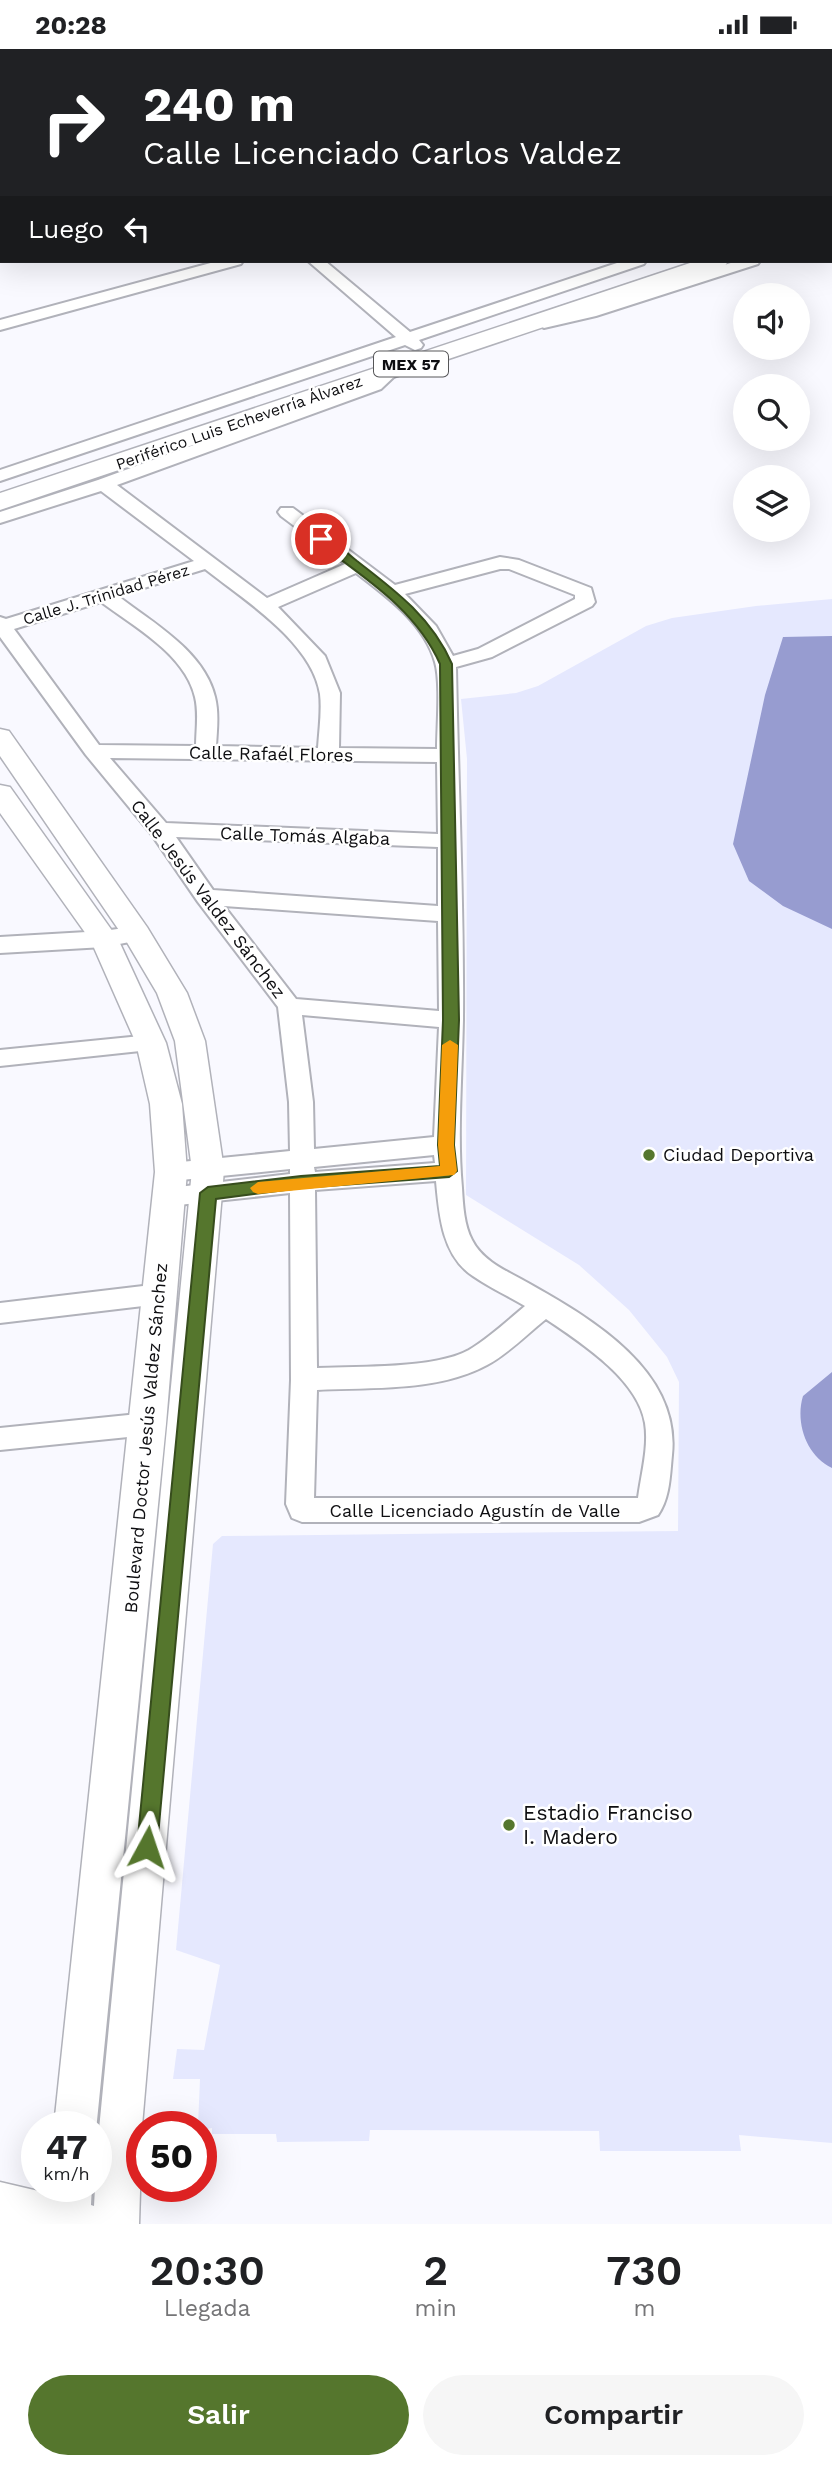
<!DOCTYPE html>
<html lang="es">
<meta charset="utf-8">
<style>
body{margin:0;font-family:"Work Sans",sans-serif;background:#f6f6f6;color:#202124;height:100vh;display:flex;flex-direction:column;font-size:26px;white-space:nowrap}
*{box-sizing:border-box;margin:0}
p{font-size:23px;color:#757577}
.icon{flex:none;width:38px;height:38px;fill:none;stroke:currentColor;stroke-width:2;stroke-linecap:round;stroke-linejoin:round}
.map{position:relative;height:2175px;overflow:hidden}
.sheet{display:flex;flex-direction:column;background:#fff;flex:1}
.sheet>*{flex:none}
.hud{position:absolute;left:0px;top:0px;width:833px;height:214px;box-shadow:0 7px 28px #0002;background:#202124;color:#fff;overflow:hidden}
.fabs{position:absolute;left:733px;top:234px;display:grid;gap:14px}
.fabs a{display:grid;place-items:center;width:77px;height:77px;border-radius:50%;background:#fff;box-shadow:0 7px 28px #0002;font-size:35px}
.speed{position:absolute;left:21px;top:2062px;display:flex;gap:14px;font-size:35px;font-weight:700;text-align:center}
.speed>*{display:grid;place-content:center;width:91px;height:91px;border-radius:50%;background:#fff;box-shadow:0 7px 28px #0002;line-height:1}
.speed small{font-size:18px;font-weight:400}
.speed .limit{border:10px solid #d22;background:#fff;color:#111}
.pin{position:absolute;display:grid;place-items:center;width:60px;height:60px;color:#fff;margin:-30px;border:4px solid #fff;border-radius:50%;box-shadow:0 2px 7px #0007}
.me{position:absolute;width:77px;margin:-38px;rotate:5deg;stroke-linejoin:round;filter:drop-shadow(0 0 5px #0008)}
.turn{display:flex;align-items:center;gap:24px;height:147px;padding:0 28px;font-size:32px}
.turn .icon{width:91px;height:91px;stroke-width:2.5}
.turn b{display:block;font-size:49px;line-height:60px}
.then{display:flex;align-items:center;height:66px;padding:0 28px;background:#0003;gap:14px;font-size:26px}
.eta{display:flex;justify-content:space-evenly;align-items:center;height:119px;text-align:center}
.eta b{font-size:42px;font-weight:600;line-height:49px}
.button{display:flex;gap:14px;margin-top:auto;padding:14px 28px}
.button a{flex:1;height:80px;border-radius:42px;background:#55762d;color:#fff;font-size:28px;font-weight:600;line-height:80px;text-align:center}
.button a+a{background:#f6f6f6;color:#202124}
.status{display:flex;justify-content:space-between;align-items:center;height:49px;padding:0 35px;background:#fff;direction:ltr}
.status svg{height:19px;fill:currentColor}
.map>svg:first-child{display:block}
.green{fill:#e5e8fe}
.water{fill:#979cd0}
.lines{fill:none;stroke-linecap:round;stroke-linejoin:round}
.minor-casing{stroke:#b1b2ba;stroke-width:4}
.major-casing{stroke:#b1b2ba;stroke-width:3}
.highway-casing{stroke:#b1b2ba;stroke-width:3}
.minor{fill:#fff;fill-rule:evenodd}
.major{fill:#fff;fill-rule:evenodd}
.highway{fill:#fff;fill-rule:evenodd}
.route{fill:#55762d;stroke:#374d1d;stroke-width:2}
.slow{fill:#f59e0b}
.poi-dot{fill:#55762d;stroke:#fff;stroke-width:2.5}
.labels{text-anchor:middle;stroke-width:5;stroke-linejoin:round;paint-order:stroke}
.shield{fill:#fff;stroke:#565658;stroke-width:2}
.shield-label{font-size:16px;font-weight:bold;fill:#0e0e11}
.far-street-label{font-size:16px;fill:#0e0e11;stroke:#fff}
.street-label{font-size:18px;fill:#0e0e11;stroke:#fff}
.poi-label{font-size:18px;fill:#0e0e11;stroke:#fff;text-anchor:start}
.near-poi-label{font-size:21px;fill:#0e0e11;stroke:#fff;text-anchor:start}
</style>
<div class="status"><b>20:28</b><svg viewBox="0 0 49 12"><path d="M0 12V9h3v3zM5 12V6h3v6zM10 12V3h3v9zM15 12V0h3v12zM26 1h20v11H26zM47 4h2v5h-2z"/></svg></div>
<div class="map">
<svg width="832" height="2175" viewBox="0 0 832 2175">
<rect width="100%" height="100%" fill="#f9f9ff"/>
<path class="green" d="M 244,0 L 548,0 L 551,2 L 251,2 Z
M 832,550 L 832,2094 L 739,2086 L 741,2102 L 600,2102 L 599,2082 L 370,2081 L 369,2092 L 277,2093 L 276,2085 L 212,2085 L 212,2079 L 201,2081 L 201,2077 L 198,2077 L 200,2030 L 173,2030 L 177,2000 L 204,2001 L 220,1916 L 176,1901 L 213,1495 L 222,1487 L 678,1482 L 679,1333 L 667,1308 L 629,1261 L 579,1216 L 466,1146 L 467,710 L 461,650 L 516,644 L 538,637 L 646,577 L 672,569 L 756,557 Z"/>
<path class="water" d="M 832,587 L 832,880 L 783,857 L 749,832 L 733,795 L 765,646 L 783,588 Z
M 832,1323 L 832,1419 C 806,1407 795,1373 803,1347 Z"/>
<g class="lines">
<defs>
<path id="minor" d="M 746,0 L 761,0 L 763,2 L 747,2 Z
M 831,38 L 832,38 L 832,46 L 831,46 Z
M 831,141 L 832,141 L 832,149 L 831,149 Z
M 831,180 L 832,180 L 832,190 L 831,190 Z
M 218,212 L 243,212 L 241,215 L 0,281 L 0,271 Z
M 308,212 L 325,212 L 410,283 L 623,212 L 646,212 L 644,215 L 419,291 L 423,296 L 421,299 L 415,301 L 405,296 L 0,432 L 0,421 L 396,288 Z
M 737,212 L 760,212 L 758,215 L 596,267 L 544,279 L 536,274 L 538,271 L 586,260 Z
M 392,317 L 400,322 L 381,340 L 117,436 L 267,549 L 345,515 L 281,467 L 278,463 L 281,459 L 293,459 L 395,536 L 500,508 L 519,511 L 591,539 L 595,553 L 592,557 L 492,608 L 456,618 C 458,736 464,853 463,971 C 462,1028 457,1084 462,1139 C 463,1156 464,1176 472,1191 C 483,1213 509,1223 530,1235 C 592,1270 681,1322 672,1406 C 670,1426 670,1449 658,1466 L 639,1473 L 302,1473 L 292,1469 L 286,1455 L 291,1331 L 290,1144 L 169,1157 L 160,1155 L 156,1148 L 160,1141 L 169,1139 L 290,1125 L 290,1120 L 171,1132 L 162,1130 L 159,1123 L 162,1116 L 171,1114 L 290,1102 L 289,1053 L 278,958 L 198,853 L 152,786 L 86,706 L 0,588 L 0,568 L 6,570 L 194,512 L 101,442 L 0,474 L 0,463 L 98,431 L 369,332 ZM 205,520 C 243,550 312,593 320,645 C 322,662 319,682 318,699 L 216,697 C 217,681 219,664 215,648 C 204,602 153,574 118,547 ZM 500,520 L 509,520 L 575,546 L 575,550 L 478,600 L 453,607 L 436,577 L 405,545 ZM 356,524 C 386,547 424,574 435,613 C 441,633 437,678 437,700 L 339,699 L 340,644 L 325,607 L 278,558 ZM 101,553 C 133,577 185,605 195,648 C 199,664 196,681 196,697 L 99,696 L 14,580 ZM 110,709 L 437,713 L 438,785 L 166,774 ZM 176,788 L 438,798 L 438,857 L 213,841 ZM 224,857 L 438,872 L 439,962 L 296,950 ZM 302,966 L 439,978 L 434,1088 L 314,1100 L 313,1053 ZM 434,1106 L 435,1114 L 315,1123 L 314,1118 ZM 436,1132 C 439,1165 442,1207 473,1227 C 489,1238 508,1247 525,1257 C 507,1272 489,1289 469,1301 C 435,1320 358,1317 317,1319 L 315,1141 ZM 546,1270 C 580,1293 638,1330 645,1374 C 649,1398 641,1425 638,1449 L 314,1449 L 317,1341 C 372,1338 437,1343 487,1316 C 508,1305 527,1285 546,1270 Z
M 137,877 L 145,880 L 148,885 L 145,890 L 104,898 L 0,904 L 0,888 L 104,882 Z
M 151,986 L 159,988 L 163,994 L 159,1000 L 0,1017 L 0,1001 Z
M 160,1235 L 169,1238 L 173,1245 L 169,1252 L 160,1255 L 0,1274 L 0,1254 Z
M 148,1364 L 158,1367 L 162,1375 L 158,1383 L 148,1386 L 0,1401 L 0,1379 Z"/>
<path id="major" d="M 0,680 L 9,682 L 147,878 L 187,944 L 205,992 L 224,1121 L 142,2077 L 139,2175 L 0,2175 L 0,2133 L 47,2144 L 48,2137 L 92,2137 L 91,2156 L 94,2157 L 97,2101 L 192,1121 L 175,992 L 157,944 L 125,890 L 0,707 Z
M 0,736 L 10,738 L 118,890 L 166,994 L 182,1055 L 187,1123 L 166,1375 L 96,2082 L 96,2077 L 54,2077 L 155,1123 L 150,1055 L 136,994 L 91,892 L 0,764 Z"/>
<path id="highway" d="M 831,149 L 832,149 L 832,161 L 831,161 Z
M 696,212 L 728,212 L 725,217 L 0,461 L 0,444 Z"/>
</defs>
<use href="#minor" class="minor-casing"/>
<use href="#major" class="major-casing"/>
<use href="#highway" class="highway-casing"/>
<use href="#minor" class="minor"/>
<use href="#major" class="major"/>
<use href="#highway" class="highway"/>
</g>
<path class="route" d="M 321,486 C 334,491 346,503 357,512 C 396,542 432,569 452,615 L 459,971 L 454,1096 L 457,1122 L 449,1128 L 301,1139 L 216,1150 L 157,1798 L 154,1805 L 147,1808 L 140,1805 L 137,1798 L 200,1144 L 208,1138 L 301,1127 L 440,1117 L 438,1096 L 443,971 L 440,615 C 416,560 363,528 317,493 L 317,487 Z"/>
<path class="slow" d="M 450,991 L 458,996 L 454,1096 L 457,1122 L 454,1126 L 258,1145 L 253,1143 L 250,1139 L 258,1133 L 440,1117 L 438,1096 L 442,996 Z"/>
<g class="poi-dot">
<circle cx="649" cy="1106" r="7"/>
<circle cx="509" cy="1776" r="7"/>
</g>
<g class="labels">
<rect class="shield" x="374" y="302.5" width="74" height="25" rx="5"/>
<g class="shield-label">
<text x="411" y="321">MEX 57</text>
</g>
<g class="far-street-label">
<text transform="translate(239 373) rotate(-19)" y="6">Periférico Luis Echeverría Álvarez</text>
<text transform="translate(106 545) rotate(-17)" y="6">Calle J. Trinidad Pérez</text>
</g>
<g class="street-label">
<text transform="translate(271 705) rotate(1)" y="6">Calle Rafaél Flores</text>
<text transform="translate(305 787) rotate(2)" y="6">Calle Tomás Algaba</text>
<text transform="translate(208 850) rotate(53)" y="6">Calle Jesús Valdez Sánchez</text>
<text transform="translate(146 1389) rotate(-85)" y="6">Boulevard Doctor Jesús Valdez Sánchez</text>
<text x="475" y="1468">Calle Licenciado Agustín de Valle</text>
</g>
<g class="poi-label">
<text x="663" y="1112">Ciudad Deportiva</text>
</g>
<g class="near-poi-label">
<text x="523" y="1771">Estadio Franciso<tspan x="523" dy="24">I. Madero</tspan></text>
</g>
</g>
</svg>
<div class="fabs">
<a><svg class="icon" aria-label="sound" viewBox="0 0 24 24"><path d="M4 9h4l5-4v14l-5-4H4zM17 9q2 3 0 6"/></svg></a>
<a><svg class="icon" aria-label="search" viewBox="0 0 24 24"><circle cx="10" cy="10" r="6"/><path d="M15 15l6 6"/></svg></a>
<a><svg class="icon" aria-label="layers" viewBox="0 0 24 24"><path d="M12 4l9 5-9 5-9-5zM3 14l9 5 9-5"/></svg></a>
</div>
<div class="speed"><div>47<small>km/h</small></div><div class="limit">50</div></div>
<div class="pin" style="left:321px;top:490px;background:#d93025"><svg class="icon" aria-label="arrive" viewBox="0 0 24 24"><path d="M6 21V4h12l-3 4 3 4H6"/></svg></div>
<svg class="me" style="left:147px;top:1798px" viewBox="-20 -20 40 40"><path d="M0-17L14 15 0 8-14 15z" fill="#55762d" stroke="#fff" stroke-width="4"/></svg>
<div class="hud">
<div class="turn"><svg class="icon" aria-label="right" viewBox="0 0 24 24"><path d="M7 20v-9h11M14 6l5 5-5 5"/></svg><div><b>240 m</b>Calle Licenciado Carlos Valdez</div></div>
<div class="then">Luego<svg class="icon" aria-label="left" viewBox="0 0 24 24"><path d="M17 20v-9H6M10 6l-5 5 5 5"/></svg></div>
</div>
</div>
<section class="sheet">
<div class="eta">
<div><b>20:30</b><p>Llegada</p></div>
<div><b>2</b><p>min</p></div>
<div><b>730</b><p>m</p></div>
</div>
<div class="button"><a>Salir</a><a>Compartir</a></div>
</section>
